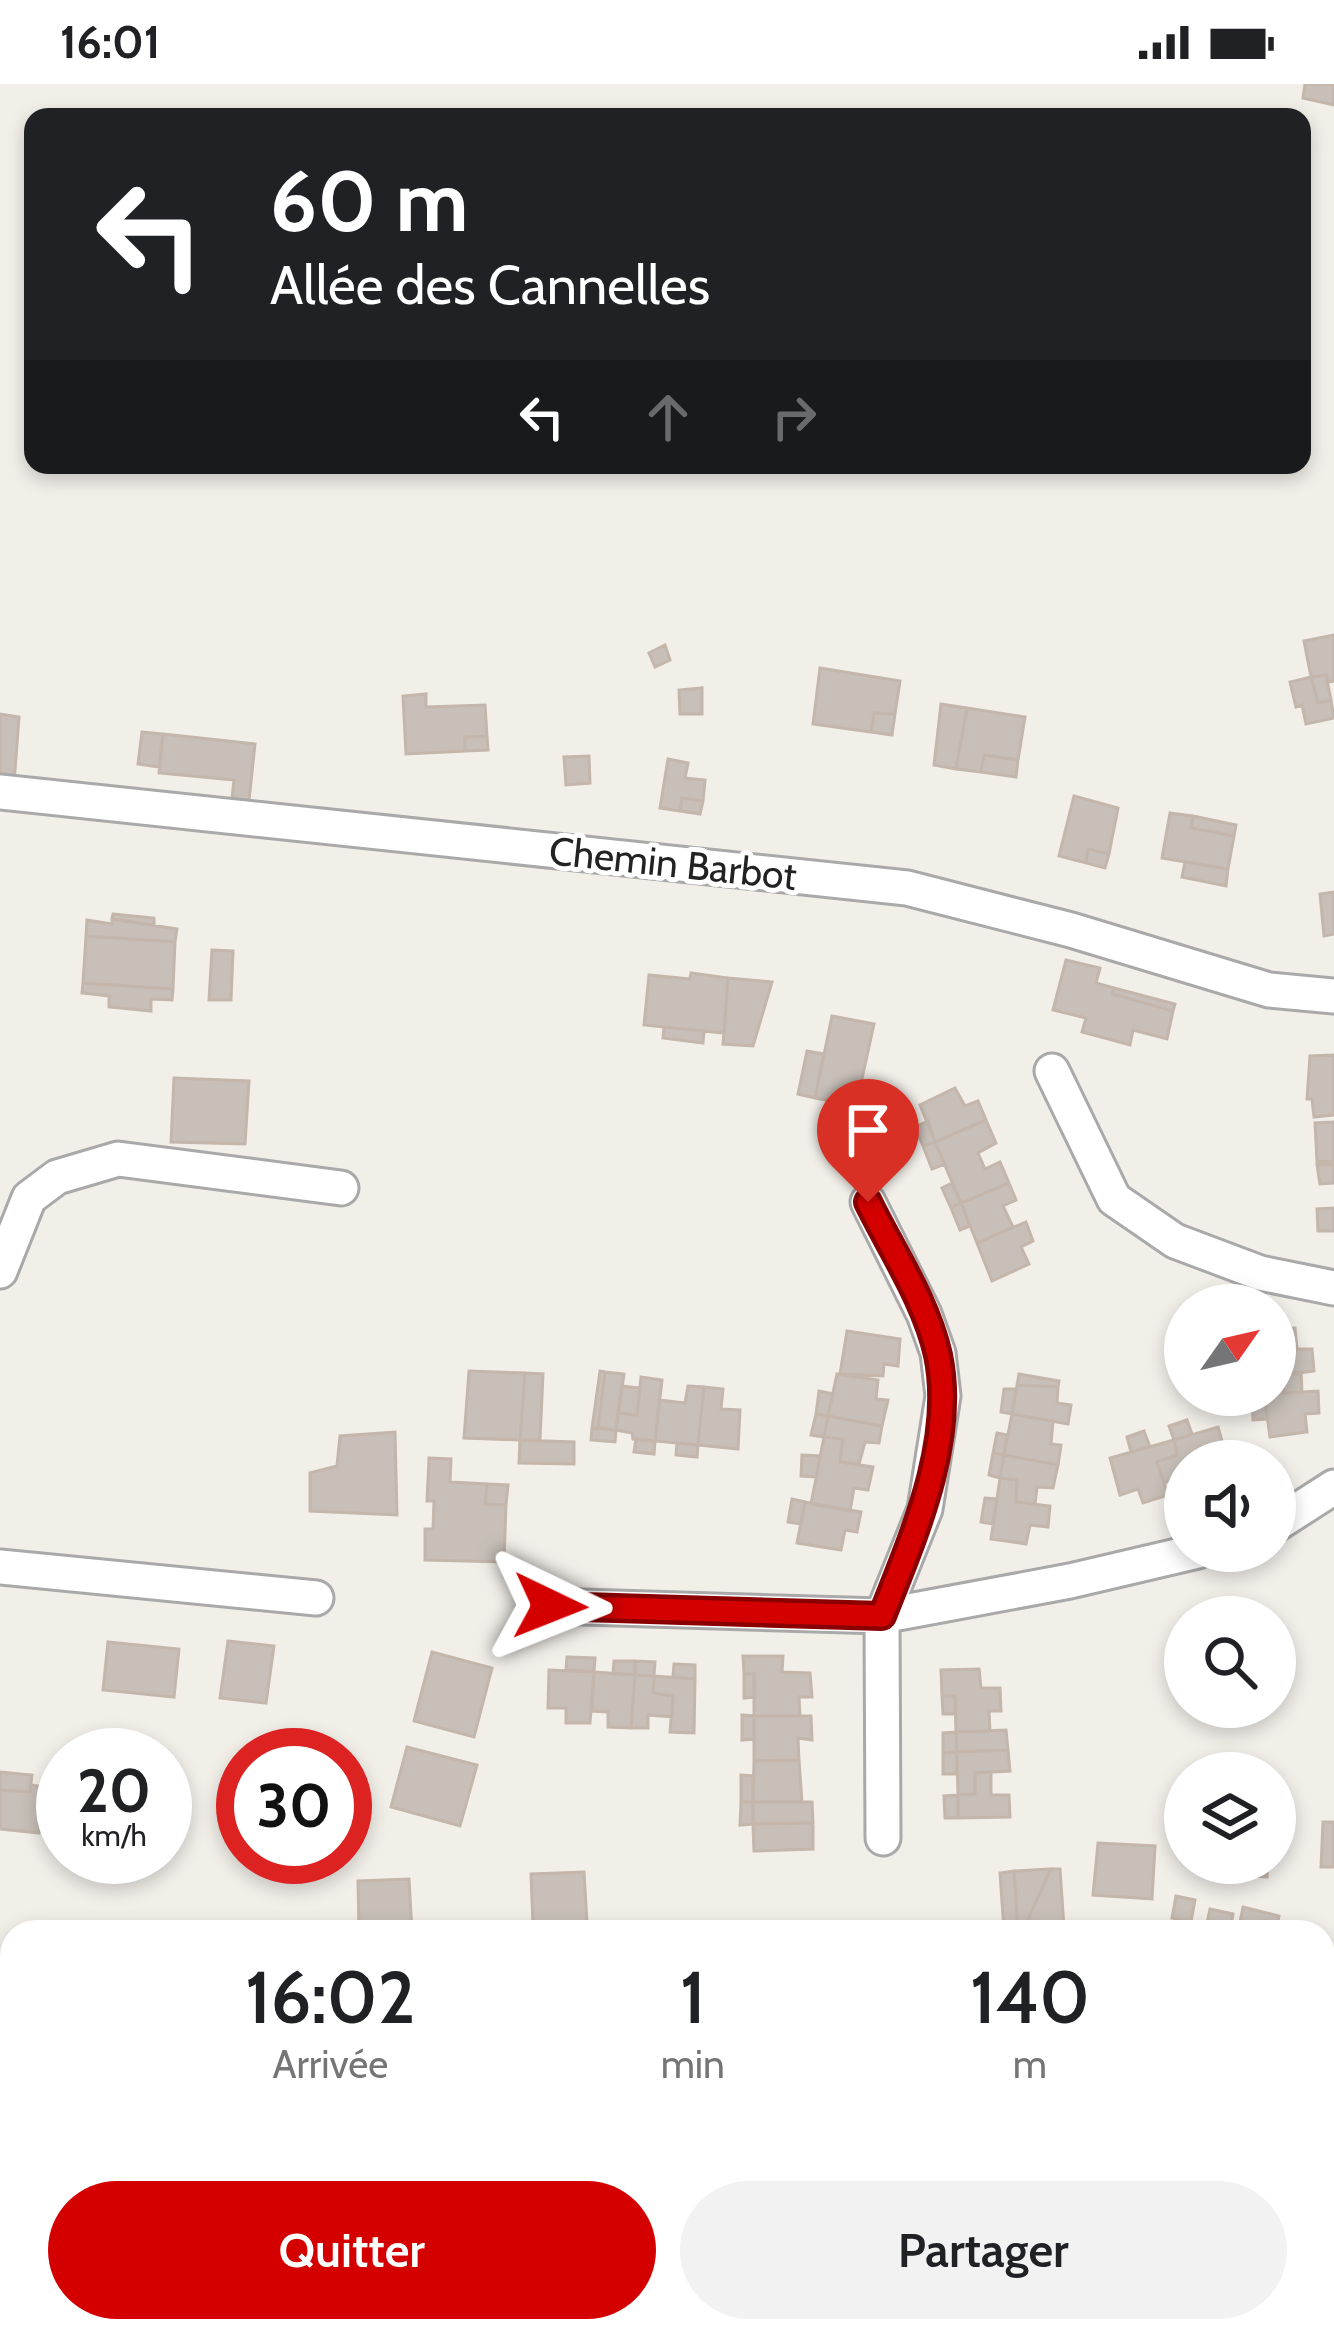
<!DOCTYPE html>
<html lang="fr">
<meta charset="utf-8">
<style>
body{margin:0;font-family:Cabin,sans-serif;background:#f2f2f2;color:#202124;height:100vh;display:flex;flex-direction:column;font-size:45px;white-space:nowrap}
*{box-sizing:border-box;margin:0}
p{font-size:39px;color:#757577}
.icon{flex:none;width:66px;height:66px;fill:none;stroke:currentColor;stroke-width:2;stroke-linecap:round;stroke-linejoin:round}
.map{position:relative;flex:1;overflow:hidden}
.details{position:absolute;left:0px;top:1836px;width:1335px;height:423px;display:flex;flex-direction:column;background:#fff;border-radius:36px 36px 0 0;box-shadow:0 6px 18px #0003}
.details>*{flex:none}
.banner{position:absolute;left:24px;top:24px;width:1287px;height:366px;border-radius:24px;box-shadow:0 6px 18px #0003;background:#202124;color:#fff;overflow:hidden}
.needle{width:78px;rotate:56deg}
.buttons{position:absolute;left:1164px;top:1200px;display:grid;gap:24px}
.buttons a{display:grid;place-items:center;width:132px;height:132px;border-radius:50%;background:#fff;box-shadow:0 6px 18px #0003;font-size:60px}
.speed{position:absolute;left:36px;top:1644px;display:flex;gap:24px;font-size:60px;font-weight:700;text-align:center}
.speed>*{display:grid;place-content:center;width:156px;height:156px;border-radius:50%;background:#fff;box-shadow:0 6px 18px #0003;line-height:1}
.speed small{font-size:30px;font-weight:400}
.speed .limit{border:18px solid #d22;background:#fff;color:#111}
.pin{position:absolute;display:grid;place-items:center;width:102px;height:102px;color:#fff;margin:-123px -51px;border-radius:50% 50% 50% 0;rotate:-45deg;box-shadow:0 0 12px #0007}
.pin .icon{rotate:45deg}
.me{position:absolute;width:132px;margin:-66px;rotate:92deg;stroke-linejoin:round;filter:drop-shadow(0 0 9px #0008)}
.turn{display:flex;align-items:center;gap:42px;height:252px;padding:0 48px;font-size:54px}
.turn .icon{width:156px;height:156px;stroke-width:2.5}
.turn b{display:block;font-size:84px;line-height:102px}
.lanes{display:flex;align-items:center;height:114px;padding:0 48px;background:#0003;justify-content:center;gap:60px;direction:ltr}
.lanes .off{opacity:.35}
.eta{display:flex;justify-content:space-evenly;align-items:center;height:204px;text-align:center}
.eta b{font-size:72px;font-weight:600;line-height:84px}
.action{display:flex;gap:24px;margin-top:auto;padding:24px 48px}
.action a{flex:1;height:138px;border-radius:72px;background:#d40000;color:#fff;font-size:48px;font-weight:600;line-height:138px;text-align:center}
.action a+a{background:#f2f2f2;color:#202124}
.status{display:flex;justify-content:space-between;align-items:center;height:84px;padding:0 60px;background:#fff;direction:ltr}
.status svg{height:33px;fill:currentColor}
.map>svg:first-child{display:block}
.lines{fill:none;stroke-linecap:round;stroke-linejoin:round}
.stream{stroke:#aad3df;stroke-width:12}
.building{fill:#c7bfb8;stroke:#c4b6ab;stroke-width:3}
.lane-casing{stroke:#a9a9a9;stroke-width:22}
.street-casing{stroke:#a9a9a9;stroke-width:39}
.lane{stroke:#fff;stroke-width:16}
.street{stroke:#fff;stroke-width:33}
.route-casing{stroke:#8a0000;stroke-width:30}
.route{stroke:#d40000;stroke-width:21}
.labels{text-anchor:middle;stroke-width:10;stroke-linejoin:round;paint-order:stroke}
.street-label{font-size:39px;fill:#222;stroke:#fff}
</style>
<div class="status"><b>16:01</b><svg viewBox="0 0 49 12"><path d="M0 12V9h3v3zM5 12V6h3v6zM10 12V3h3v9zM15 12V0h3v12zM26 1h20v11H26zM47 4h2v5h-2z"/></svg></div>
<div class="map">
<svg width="1334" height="2257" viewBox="0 0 1334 2257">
<rect width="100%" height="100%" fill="#f2efe9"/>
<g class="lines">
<path class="stream" d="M 1323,2013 L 1334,2010
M 0,2115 L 12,2102"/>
</g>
<path class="building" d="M 1305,0 L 1334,0 L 1334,21 L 1303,14 Z
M 1334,551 L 1334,597 L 1328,598 L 1326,591 L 1311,593 L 1304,557 Z
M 665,561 L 670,576 L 655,583 L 649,569 Z
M 820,584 L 900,597 L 895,630 L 874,629 L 871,648 L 813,640 Z
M 1326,591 L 1331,616 L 1318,619 L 1311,593 Z
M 1311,593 L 1318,619 L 1331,616 L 1334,634 L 1306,640 L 1302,621 L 1296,623 L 1290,598 Z
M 702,604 L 702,630 L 680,630 L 679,606 Z
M 426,610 L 426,623 L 485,621 L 487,652 L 465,653 L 465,667 L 406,670 L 403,612 Z
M 941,620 L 967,624 L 956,685 L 934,681 Z
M 967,624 L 1025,633 L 1018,676 L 984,671 L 981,688 L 956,685 Z
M 874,629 L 895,630 L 892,651 L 871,648 Z
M 0,630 L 19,633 L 14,700 L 0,699 Z
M 142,648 L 163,650 L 159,683 L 138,680 Z
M 163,650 L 255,660 L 249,717 L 232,714 L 234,696 L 159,689 Z
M 487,652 L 488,666 L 465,667 L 465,653 Z
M 984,671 L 1018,676 L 1016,693 L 981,688 Z
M 589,672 L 590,699 L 566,701 L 564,673 Z
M 668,675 L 688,679 L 685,694 L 705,696 L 703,717 L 682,714 L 680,727 L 660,724 Z
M 1074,712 L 1118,724 L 1109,770 L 1088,765 L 1086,779 L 1059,772 Z
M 682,714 L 703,717 L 700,730 L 680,727 Z
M 1170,729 L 1193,732 L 1191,744 L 1234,752 L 1228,785 L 1162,774 Z
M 1193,732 L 1236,741 L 1234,752 L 1191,744 Z
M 1088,765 L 1109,770 L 1105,784 L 1086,779 Z
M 1185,778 L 1228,785 L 1226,802 L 1182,793 Z
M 1334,808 L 1334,850 L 1324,852 L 1320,810 Z
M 113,830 L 154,834 L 154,841 L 112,835 Z
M 112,835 L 177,845 L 175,858 L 86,852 L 87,836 L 112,840 Z
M 86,852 L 175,858 L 173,905 L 83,899 Z
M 212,866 L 233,867 L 231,916 L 209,916 Z
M 1066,876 L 1100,884 L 1096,899 L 1114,904 L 1112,910 L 1173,927 L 1167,955 L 1133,946 L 1130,961 L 1082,948 L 1086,934 L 1053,926 Z
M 691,889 L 728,894 L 724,949 L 644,941 L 649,891 L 690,895 Z
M 728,894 L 772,898 L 753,962 L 723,960 Z
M 83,899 L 173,905 L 172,916 L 151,915 L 151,927 L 109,923 L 109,912 L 82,909 Z
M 1114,904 L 1175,920 L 1173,927 L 1112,910 Z
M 832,932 L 874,940 L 856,1022 L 815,1014 Z
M 664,943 L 704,947 L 703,959 L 663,954 Z
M 807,967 L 824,970 L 815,1014 L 798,1010 Z
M 1334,971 L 1334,1031 L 1314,1033 L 1312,1015 L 1307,1015 L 1310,972 Z
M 174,994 L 249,997 L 245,1060 L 171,1058 Z
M 955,1004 L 965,1022 L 978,1017 L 986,1036 L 935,1058 L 920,1021 Z
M 986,1036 L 996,1059 L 978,1069 L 985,1085 L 1000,1078 L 1009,1099 L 961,1119 L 935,1058 Z
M 928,1037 L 935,1058 L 923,1062 L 915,1043 Z
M 1334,1038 L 1334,1077 L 1317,1078 L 1315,1039 Z
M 935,1058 L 945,1080 L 932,1085 L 923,1062 Z
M 1334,1080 L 1334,1099 L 1320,1100 L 1317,1081 Z
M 952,1099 L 961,1119 L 951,1124 L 942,1104 Z
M 1009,1099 L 1016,1116 L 1003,1122 L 1013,1143 L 977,1159 L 961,1119 Z
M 961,1119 L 970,1142 L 960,1146 L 951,1124 Z
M 1334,1124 L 1334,1147 L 1318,1147 L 1317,1125 Z
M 1026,1138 L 1033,1157 L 1021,1163 L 1029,1180 L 992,1197 L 977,1159 Z
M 1295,1244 L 1297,1265 L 1312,1265 L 1314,1287 L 1283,1291 L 1281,1285 L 1275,1286 L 1275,1245 Z
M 847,1247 L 900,1255 L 898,1282 L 884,1280 L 883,1292 L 840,1290 Z
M 469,1287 L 525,1289 L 520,1356 L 464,1354 Z
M 600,1287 L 605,1288 L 598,1344 L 592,1344 Z
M 605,1288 L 624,1290 L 616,1346 L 598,1344 Z
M 1301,1288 L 1302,1308 L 1284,1309 L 1283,1291 Z
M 525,1289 L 543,1290 L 540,1356 L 520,1356 Z
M 837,1290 L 878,1296 L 876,1315 L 888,1316 L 882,1342 L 828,1332 Z
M 1019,1290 L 1059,1297 L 1058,1303 L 1017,1301 Z
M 1283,1291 L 1284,1309 L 1318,1307 L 1319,1329 L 1305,1330 L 1307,1348 L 1270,1353 L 1264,1311 L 1275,1311 L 1275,1293 Z
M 641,1293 L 662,1296 L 655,1357 L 633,1355 L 632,1349 L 616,1346 L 618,1329 L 637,1331 Z
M 1017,1301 L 1058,1303 L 1057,1319 L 1071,1321 L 1068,1340 L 1012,1330 Z
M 622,1302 L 640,1304 L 637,1331 L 618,1329 Z
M 688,1302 L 704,1303 L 698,1361 L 655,1357 L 659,1316 L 685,1319 Z
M 704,1303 L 723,1305 L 721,1325 L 740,1326 L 738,1365 L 698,1361 Z
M 1004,1305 L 1016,1305 L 1012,1330 L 1001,1328 Z
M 819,1307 L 833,1310 L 828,1332 L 816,1330 Z
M 1265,1312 L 1267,1335 L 1253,1336 L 1252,1314 Z
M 816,1330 L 828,1332 L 824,1353 L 811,1351 Z
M 1012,1330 L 1053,1337 L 1051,1360 L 1061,1361 L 1058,1381 L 1004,1371 Z
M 828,1332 L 882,1342 L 879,1359 L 865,1358 L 859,1380 L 840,1378 L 843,1355 L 824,1353 Z
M 1187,1336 L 1192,1350 L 1174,1356 L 1169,1342 Z
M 1218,1343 L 1228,1377 L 1185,1377 L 1185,1407 L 1177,1394 L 1164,1399 L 1157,1378 L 1177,1371 L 1174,1356 Z
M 592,1344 L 616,1346 L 615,1358 L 591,1356 Z
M 1144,1347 L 1150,1363 L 1131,1368 L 1127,1353 Z
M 395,1348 L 397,1431 L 310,1427 L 310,1389 L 337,1382 L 340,1352 Z
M 997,1349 L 1007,1351 L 1004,1371 L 993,1369 Z
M 824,1353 L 843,1355 L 840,1378 L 873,1383 L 868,1406 L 854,1404 L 850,1427 L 811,1420 Z
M 636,1355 L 655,1357 L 654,1370 L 634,1368 Z
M 520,1356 L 574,1358 L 574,1380 L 519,1379 Z
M 1174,1356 L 1177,1371 L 1157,1378 L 1168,1411 L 1143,1419 L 1138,1405 L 1120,1411 L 1110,1374 Z
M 677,1359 L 698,1361 L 697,1373 L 676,1371 Z
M 993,1369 L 1004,1371 L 1000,1394 L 989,1391 Z
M 802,1371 L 820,1372 L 816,1393 L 801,1392 Z
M 1004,1371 L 1058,1381 L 1053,1404 L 1037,1403 L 1035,1420 L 1016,1418 L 1017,1396 L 1000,1394 Z
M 429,1374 L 451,1375 L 450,1398 L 487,1400 L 485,1420 L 506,1421 L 504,1478 L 425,1476 L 425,1445 L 433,1445 L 434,1417 L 427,1417 Z
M 1000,1394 L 1017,1396 L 1016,1418 L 1050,1422 L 1048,1443 L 1030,1441 L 1026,1460 L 991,1455 Z
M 487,1400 L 508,1401 L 506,1421 L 485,1420 Z
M 985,1414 L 997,1415 L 993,1440 L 981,1438 Z
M 792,1415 L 805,1418 L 801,1440 L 788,1438 Z
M 805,1418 L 861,1428 L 857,1448 L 845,1446 L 841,1466 L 797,1459 Z
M 228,1557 L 274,1562 L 266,1619 L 220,1614 Z
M 108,1558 L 179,1565 L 174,1613 L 103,1606 Z
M 432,1568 L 492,1584 L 474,1653 L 414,1637 Z
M 743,1572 L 783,1572 L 782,1588 L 810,1589 L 812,1613 L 799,1613 L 800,1632 L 754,1632 L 754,1590 L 744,1590 Z
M 567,1573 L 595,1574 L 594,1588 L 566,1586 Z
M 614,1577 L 635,1577 L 635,1591 L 613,1590 Z
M 635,1577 L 655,1578 L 654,1592 L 635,1591 Z
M 674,1580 L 695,1581 L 695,1595 L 673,1593 Z
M 979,1585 L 981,1604 L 1000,1604 L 1001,1627 L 989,1627 L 990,1647 L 956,1648 L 955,1612 L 942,1612 L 941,1586 Z
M 549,1586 L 594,1588 L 590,1639 L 566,1639 L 566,1624 L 548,1624 Z
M 594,1588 L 635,1591 L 631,1644 L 608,1643 L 608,1628 L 592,1627 Z
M 744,1590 L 754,1590 L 755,1613 L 744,1614 Z
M 635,1591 L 654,1592 L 653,1609 L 673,1612 L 672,1633 L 648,1631 L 648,1644 L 631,1644 Z
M 654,1592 L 695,1595 L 694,1649 L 670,1648 L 673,1612 L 653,1609 Z
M 942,1612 L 955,1612 L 956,1630 L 943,1630 Z
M 742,1631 L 754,1632 L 754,1655 L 742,1656 Z
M 754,1632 L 811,1632 L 812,1656 L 798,1654 L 799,1676 L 754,1677 Z
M 1006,1646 L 1008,1666 L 957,1668 L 956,1648 Z
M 956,1648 L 957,1668 L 943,1669 L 943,1649 Z
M 407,1663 L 477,1681 L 460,1742 L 391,1723 Z
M 1008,1666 L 1010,1687 L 975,1689 L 975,1710 L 958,1711 L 957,1668 Z
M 957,1668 L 957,1690 L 943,1690 L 943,1669 Z
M 799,1676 L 802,1718 L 753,1718 L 754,1677 Z
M 345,1682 L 357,1683 L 351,1731 L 345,1730 Z
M 0,1688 L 32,1691 L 30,1708 L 0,1706 Z
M 991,1688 L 991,1711 L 1009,1711 L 1010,1733 L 958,1734 L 958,1711 L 975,1710 L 975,1689 Z
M 741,1691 L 753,1692 L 753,1718 L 741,1718 Z
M 31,1701 L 44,1703 L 39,1749 L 0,1745 L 0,1706 L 30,1708 Z
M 958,1711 L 958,1734 L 945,1734 L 944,1712 Z
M 741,1718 L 753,1718 L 753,1740 L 740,1741 Z
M 753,1718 L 812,1718 L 813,1739 L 753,1740 Z
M 1323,1738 L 1334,1738 L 1334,1783 L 1321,1783 Z
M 813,1739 L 813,1765 L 754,1767 L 753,1740 Z
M 1098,1759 L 1155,1762 L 1152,1815 L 1093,1811 Z
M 1223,1779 L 1268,1779 L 1267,1793 L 1223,1791 Z
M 1051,1785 L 1027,1837 L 1027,1846 L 1018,1846 L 1014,1787 Z
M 1051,1785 L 1060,1785 L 1064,1843 L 1027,1846 L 1027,1837 Z
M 1014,1787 L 1018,1846 L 1004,1847 L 1000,1789 Z
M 584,1788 L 587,1839 L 533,1842 L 531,1790 Z
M 409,1795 L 412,1848 L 359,1848 L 358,1797 Z
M 1176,1812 L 1195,1816 L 1191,1838 L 1172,1834 Z
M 1243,1823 L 1279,1832 L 1276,1848 L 1238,1848 Z
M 1210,1825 L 1233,1830 L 1230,1848 L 1205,1848 Z
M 819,1841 L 878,1844 L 877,1848 L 819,1848 Z
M 1323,1903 L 1334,1903 L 1334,1927 L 1323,1928 Z
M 1,1904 L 12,1905 L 12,1950 L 0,1949 Z
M 925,2247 L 1049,2247 L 1048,2253 L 1036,2257 L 927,2257 Z
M 1143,2247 L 1261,2247 L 1261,2257 L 1143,2257 Z"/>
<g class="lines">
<defs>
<path id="lane" d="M 1323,2181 L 1334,2181"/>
<path id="street" d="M 0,708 L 907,804 L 1071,846 L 1269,906 L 1334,912
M 1052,987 L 1114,1115 L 1175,1157 L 1260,1189 L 1334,1204
M 868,1118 L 924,1230 L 938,1269 L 943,1312 L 925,1425 L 882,1532 L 883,1754
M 0,1187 L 29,1114 L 57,1093 L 118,1075 L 341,1104
M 1275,1441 L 1334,1403
M 0,1483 L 316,1514
M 550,1522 L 882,1532 L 1070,1497 L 1198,1467
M 1323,1946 L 1334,1951
M 0,1977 L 12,1976"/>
</defs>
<use href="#lane" class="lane-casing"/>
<use href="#street" class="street-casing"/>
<use href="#lane" class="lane"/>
<use href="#street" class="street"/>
</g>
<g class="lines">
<defs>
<path id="route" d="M 550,1522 L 882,1532 C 913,1453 956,1357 938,1271 C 926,1217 892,1167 868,1118"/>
</defs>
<use href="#route" class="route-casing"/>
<use href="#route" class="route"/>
</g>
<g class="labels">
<g class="street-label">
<text transform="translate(673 779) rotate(6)" y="14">Chemin Barbot</text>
</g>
</g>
</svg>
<div class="buttons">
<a><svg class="needle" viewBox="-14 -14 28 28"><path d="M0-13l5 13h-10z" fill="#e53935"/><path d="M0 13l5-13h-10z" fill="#757577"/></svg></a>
<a><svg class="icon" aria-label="sound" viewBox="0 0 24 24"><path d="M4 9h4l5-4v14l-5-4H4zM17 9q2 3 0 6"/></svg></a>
<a><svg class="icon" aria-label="search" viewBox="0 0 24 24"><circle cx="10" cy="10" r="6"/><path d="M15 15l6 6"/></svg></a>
<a><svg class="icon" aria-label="layers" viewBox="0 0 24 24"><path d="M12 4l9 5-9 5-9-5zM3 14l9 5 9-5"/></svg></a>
</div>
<div class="speed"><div>20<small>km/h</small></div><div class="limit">30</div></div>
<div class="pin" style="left:868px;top:1118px;background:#d93025"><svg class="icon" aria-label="arrive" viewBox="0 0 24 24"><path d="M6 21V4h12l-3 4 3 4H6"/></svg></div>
<svg class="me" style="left:550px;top:1522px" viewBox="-20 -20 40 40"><path d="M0-17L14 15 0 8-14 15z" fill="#d40000" stroke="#fff" stroke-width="4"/></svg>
<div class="banner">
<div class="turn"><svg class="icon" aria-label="left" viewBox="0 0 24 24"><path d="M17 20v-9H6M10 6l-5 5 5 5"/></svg><div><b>60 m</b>Allée des Cannelles</div></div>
<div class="lanes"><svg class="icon" aria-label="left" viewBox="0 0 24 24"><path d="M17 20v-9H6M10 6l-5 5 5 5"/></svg><svg class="icon off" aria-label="ahead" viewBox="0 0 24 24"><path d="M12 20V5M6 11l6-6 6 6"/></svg><svg class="icon off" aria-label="right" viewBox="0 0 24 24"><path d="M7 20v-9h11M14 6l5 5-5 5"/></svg></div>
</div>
<section class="details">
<div class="eta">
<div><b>16:02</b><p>Arrivée</p></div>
<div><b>1</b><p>min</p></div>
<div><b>140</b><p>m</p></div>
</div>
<div class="action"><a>Quitter</a><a>Partager</a></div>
</section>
</div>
